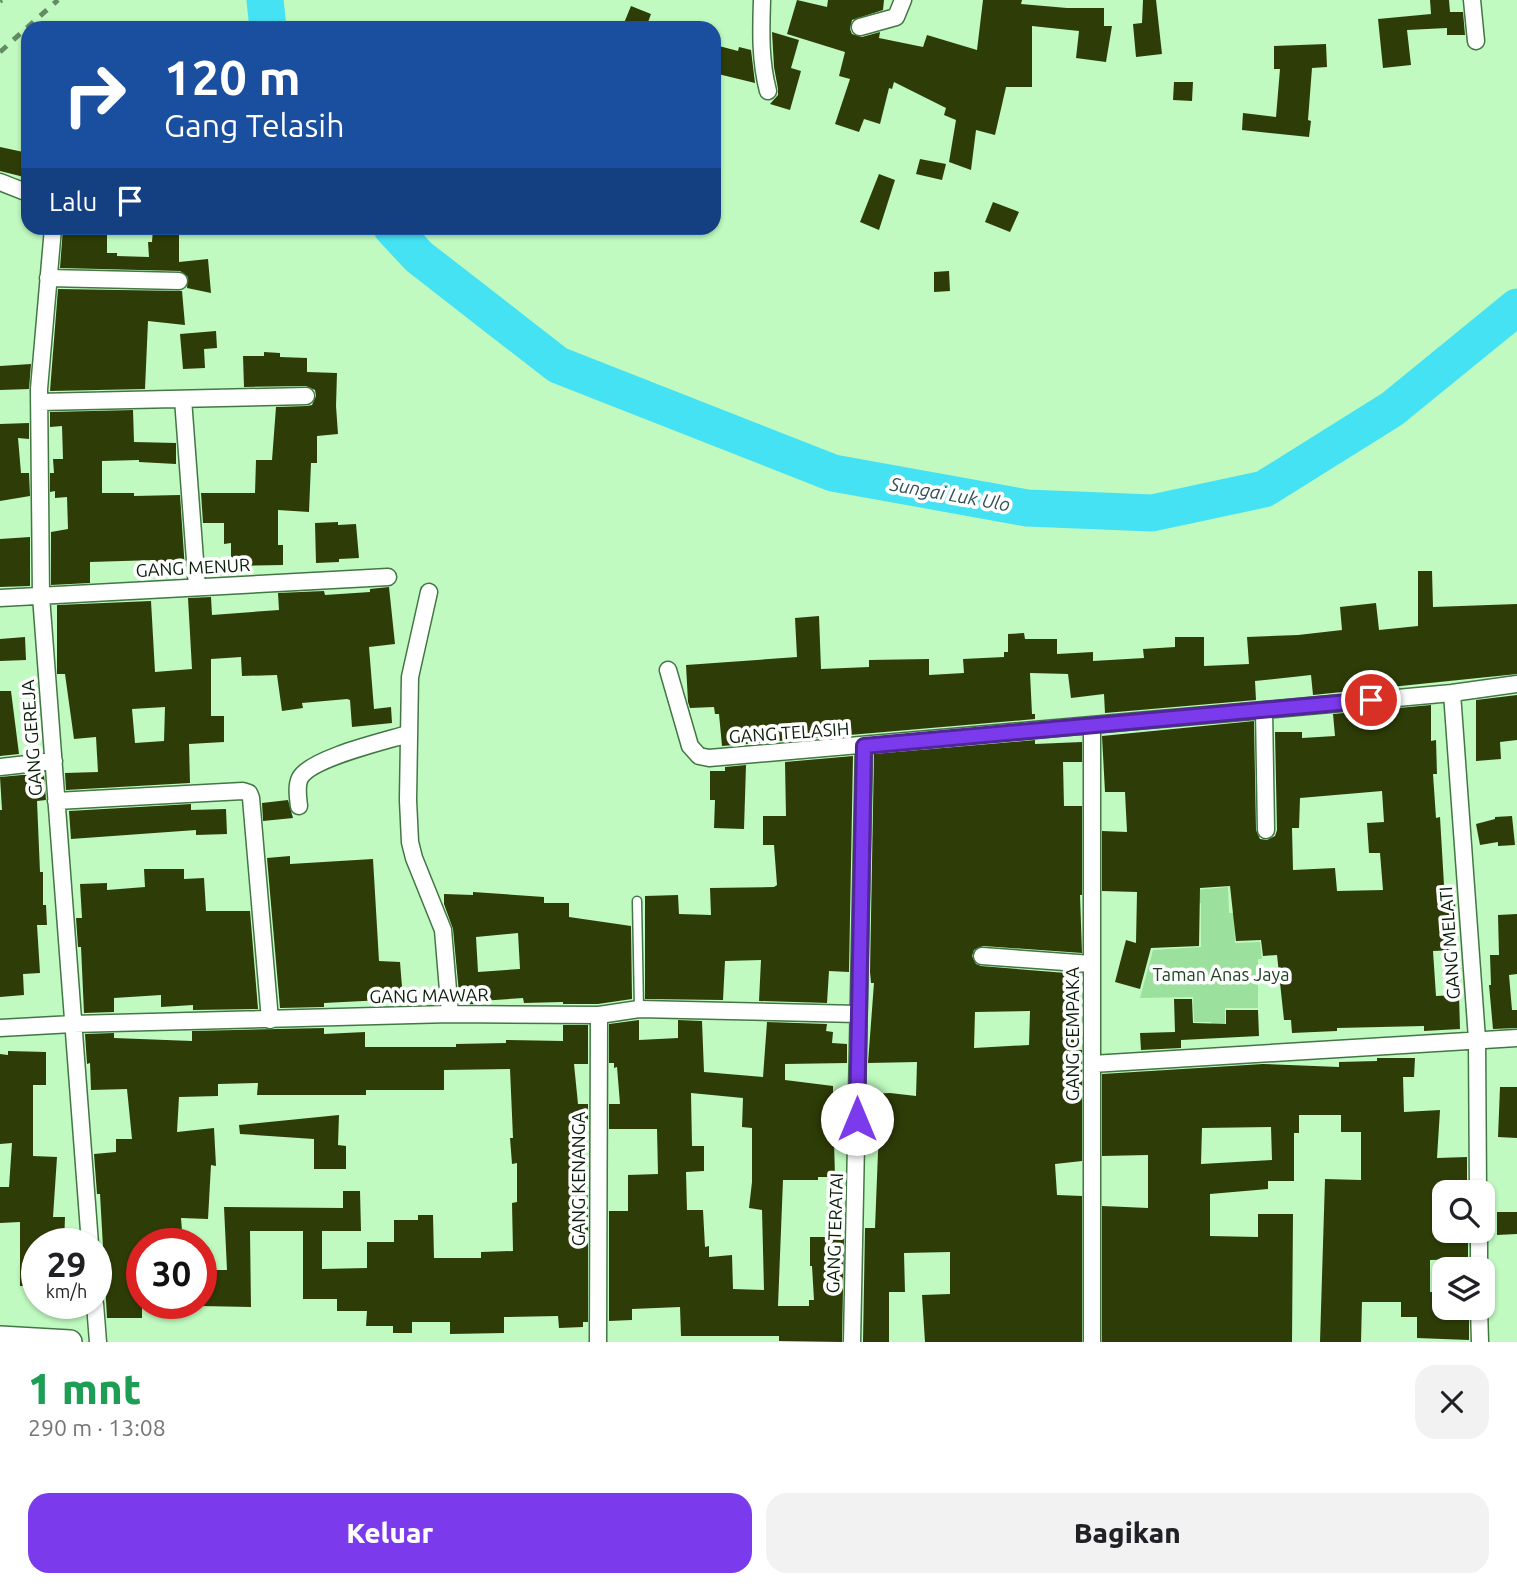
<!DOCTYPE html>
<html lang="id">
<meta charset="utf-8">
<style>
body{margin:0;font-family:Ubuntu,sans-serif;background:#f2f2f2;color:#202124;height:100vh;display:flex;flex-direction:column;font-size:26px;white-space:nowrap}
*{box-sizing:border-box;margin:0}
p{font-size:23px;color:#757577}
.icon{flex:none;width:38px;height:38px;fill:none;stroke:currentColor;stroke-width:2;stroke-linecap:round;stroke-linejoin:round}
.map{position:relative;height:1342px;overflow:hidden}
.side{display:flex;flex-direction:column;background:#fff;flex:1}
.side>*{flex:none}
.top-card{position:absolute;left:21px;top:21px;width:700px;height:214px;border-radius:21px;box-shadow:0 2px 5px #0004;background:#1a4fa0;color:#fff;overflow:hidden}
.buttons{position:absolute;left:1432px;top:1180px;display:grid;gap:14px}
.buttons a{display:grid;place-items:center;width:63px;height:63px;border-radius:14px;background:#fff;box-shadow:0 2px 5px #0004;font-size:35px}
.speed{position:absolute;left:21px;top:1228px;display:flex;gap:14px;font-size:35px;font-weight:700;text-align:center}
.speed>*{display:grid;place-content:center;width:91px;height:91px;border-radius:50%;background:#fff;box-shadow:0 2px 5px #0004;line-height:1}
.speed small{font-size:18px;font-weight:400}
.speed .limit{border:10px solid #d22;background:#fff;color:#111}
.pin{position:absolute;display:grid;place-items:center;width:60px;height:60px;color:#fff;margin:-30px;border:4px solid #fff;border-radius:50%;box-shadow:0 2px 7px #0007}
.me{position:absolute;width:77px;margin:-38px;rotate:0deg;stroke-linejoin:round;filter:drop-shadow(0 0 5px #0008)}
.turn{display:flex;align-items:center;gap:24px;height:147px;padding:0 28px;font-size:32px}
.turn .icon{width:91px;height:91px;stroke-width:2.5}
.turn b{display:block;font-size:49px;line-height:60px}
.then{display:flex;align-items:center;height:66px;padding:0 28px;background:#0003;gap:14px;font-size:26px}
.round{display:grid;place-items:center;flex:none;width:74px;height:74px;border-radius:21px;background:#f2f2f2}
.overview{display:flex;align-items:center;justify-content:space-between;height:119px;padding:0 28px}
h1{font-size:42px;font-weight:800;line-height:52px;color:#1e9e55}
.cta{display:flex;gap:14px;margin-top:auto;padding:14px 28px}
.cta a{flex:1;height:80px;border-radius:21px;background:#7c3aed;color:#fff;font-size:28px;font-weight:800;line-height:80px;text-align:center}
.cta a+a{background:#f2f2f2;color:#202124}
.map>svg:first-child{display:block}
.green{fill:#9ce09d}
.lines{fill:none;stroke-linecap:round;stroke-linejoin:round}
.river{stroke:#44e2f2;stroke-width:37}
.building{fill:#2e3d07;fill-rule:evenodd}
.lane-casing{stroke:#427744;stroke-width:11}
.street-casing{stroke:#427744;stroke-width:19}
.secondary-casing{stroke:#427744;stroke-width:26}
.lane{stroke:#fff;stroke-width:8}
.street{stroke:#fff;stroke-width:16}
.secondary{stroke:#fff;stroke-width:23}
.rail{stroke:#638b64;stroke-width:5;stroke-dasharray:9 9;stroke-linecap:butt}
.route-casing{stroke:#51269a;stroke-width:18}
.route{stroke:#7c3aed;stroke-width:12}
.labels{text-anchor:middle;stroke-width:7;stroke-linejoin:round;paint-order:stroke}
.street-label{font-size:18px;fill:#091f0a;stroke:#fff}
.park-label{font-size:18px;fill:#1d441f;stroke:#fff}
.water-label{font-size:19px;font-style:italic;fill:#335357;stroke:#fff}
</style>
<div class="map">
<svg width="1517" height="1342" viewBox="0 0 1517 1342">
<rect width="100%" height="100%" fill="#c0fac0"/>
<path class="green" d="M 1228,887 L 1229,913 L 1234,913 L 1235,943 L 1260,942 L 1262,959 L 1258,959 L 1258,1008 L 1225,1008 L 1225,1026 L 1212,1026 L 1211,1022 L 1194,1022 L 1193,997 L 1140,998 L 1153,950 L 1201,947 L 1201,903 L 1195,903 L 1195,890 Z"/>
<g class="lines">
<path class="river" d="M 265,0 L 268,28
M 392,228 L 419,257 L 558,365 L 833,473 L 1027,508 L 1152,513 L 1264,489 L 1392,409 L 1517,307"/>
</g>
<path class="building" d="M 797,0 L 827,7 L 828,0 L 884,0 L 883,10 L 852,20 L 850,29 L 852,34 L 862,37 L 880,32 L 879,38 L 923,47 L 927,35 L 977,50 L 983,0 L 1022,0 L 1021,4 L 1067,8 L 1104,8 L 1104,26 L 1112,26 L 1106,62 L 1076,58 L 1079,31 L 1032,26 L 1032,87 L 1006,87 L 995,135 L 976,130 L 971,170 L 949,162 L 956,120 L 944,115 L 946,108 L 894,82 L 892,89 L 889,88 L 880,124 L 864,119 L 859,132 L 835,124 L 850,79 L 839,76 L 845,52 L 787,34 Z
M 1143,0 L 1156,0 L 1162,54 L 1136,57 L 1133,24 L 1142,23 Z
M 1430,0 L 1449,0 L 1450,12 L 1463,12 L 1465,35 L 1447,35 L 1447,28 L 1407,30 L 1411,65 L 1383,68 L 1378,19 L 1431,14 Z
M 631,6 L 651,14 L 646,28 L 622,28 Z
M 772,32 L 799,40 L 791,68 L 801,71 L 790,110 L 770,104 L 778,95 L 778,89 L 774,67 Z
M 1326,44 L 1327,67 L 1312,68 L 1308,120 L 1311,121 L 1309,137 L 1242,130 L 1243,113 L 1276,117 L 1280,69 L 1274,69 L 1274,46 Z
M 719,46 L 738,51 L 739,47 L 751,50 L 755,83 L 714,73 Z
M 1174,82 L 1193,82 L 1192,101 L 1173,100 Z
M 0,147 L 28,153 L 28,178 L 0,171 Z
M 920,159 L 946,164 L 942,180 L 916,174 Z
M 879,174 L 895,180 L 879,230 L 860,222 Z
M 993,202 L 1019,212 L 1010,232 L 985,222 Z
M 63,228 L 107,228 L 107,253 L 117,253 L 117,256 L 149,257 L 148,242 L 152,242 L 153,228 L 179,228 L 179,262 L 208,259 L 211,293 L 187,288 L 188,277 L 180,271 L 60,268 Z
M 949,271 L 950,291 L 934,292 L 934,272 Z
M 58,289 L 182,291 L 185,325 L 148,321 L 145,389 L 50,391 Z
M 216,331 L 217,348 L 204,349 L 205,368 L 183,369 L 180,334 Z
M 264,352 L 280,353 L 280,357 L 307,358 L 307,372 L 337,373 L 336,406 L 338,434 L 317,436 L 317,463 L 311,463 L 309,512 L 278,510 L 278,545 L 283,545 L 283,565 L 231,566 L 231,543 L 224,544 L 224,523 L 203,523 L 201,493 L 255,493 L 256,460 L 272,460 L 276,407 L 307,406 L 312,405 L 316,396 L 315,390 L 306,386 L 244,387 L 243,356 L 264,356 Z
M 31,364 L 29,389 L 0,390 L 0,366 Z
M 133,410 L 134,442 L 176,443 L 176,464 L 139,462 L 139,460 L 102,461 L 102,493 L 134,493 L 134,496 L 180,495 L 185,570 L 156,572 L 155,560 L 90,562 L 90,583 L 51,585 L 51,532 L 68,529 L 67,497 L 55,498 L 55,491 L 50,492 L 50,473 L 54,473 L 53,459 L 63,459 L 62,426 L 50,427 L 50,412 Z
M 29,423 L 29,439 L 18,438 L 21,473 L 29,473 L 30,496 L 0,501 L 0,424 Z
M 338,522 L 338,525 L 356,524 L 359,558 L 339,559 L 339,562 L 316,563 L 315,523 Z
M 30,537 L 30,586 L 0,587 L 0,539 Z
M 1418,571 L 1432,571 L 1433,607 L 1517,604 L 1517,674 L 1313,695 L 1311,675 L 1255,681 L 1256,700 L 1105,713 L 1104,694 L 1071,698 L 1068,674 L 1030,673 L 1032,714 L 1035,714 L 1035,719 L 722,746 L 719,714 L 715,714 L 714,707 L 690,708 L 688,702 L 686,665 L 797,657 L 795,618 L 819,616 L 821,669 L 869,667 L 869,660 L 929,659 L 929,675 L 964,673 L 963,659 L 1004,657 L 1004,652 L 1008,652 L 1008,634 L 1024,633 L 1025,639 L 1057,639 L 1057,654 L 1093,652 L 1093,661 L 1144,658 L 1143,649 L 1175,647 L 1175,637 L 1204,637 L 1204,666 L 1249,664 L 1247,637 L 1298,635 L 1342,630 L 1340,607 L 1376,603 L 1379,630 L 1418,626 Z
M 389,587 L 395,644 L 369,647 L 374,709 L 391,707 L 392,723 L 352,727 L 350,700 L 347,699 L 302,703 L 303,708 L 282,711 L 277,675 L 242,676 L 241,657 L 211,659 L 211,716 L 224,716 L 224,742 L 189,744 L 190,783 L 66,790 L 65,773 L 98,772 L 96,737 L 74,739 L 65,674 L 57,674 L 57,605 L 151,601 L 155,672 L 192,669 L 188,598 L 211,597 L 212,615 L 279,610 L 278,593 L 324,591 L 325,595 L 370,592 L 370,589 ZM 165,707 L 164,741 L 135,743 L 132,709 Z
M 25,637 L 26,660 L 0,661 L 0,639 Z
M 0,691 L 11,691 L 19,754 L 0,756 Z
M 1517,695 L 1517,740 L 1500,742 L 1501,759 L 1476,761 L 1476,700 Z
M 1431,705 L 1431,741 L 1436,740 L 1437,774 L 1433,774 L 1436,818 L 1440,817 L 1445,902 L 1455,902 L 1457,950 L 1433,951 L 1436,996 L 1459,995 L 1460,1029 L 1424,1031 L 1424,1026 L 1337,1028 L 1337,1031 L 1292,1033 L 1291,1020 L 1284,1020 L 1277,955 L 1263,956 L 1261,940 L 1236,941 L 1230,886 L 1200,888 L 1199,946 L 1151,948 L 1140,989 L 1115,982 L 1126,940 L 1136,943 L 1137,892 L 1102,891 L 1102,831 L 1127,832 L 1125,792 L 1105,792 L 1102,736 L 1254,721 L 1256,830 L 1260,839 L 1267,840 L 1275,836 L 1277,830 L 1275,732 L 1302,732 L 1302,738 L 1335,736 L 1333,714 ZM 1382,791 L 1384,822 L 1367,823 L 1369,853 L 1380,853 L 1383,890 L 1337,891 L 1335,868 L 1293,870 L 1292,828 L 1299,828 L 1300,798 Z
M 1035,740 L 1035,744 L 1082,742 L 1082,762 L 1063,762 L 1064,806 L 1082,806 L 1082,895 L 1080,895 L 1082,953 L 983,946 L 974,950 L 972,956 L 976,964 L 981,966 L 1066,973 L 1066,1006 L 1075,1006 L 1076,1050 L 1082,1050 L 1082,1161 L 1055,1164 L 1057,1195 L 1082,1196 L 1082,1342 L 925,1342 L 922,1295 L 950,1294 L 950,1252 L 904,1253 L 905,1292 L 889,1292 L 889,1342 L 863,1342 L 865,1228 L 875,1228 L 879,1127 L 867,1127 L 867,1094 L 890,1093 L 916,1096 L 917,1062 L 868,1063 L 874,983 L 871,983 L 870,972 L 874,754 ZM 1030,1011 L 1029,1045 L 974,1048 L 975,1012 Z
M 853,756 L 849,972 L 829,971 L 827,1003 L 759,1001 L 761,960 L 725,961 L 723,1000 L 645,999 L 645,896 L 678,895 L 679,914 L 711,915 L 710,888 L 774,887 L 777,885 L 774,845 L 763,845 L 763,816 L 786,816 L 785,762 Z
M 746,765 L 744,829 L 714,828 L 715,800 L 710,800 L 710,771 L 725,771 L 725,767 Z
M 22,775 L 44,775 L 46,800 L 37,801 L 40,872 L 43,872 L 43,905 L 46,905 L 47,925 L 37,925 L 40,973 L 23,974 L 24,995 L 0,997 L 0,810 L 2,810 L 0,777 Z
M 288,800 L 293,818 L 263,821 L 262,803 Z
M 191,804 L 191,810 L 226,809 L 227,834 L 196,835 L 196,830 L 71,839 L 69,811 Z
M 1512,816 L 1515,845 L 1498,846 L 1498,842 L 1480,845 L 1476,824 L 1495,819 L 1495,817 Z
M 290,856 L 290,864 L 373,859 L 379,961 L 400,962 L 403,999 L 324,1003 L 324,1007 L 280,1008 L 267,858 Z
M 144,869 L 184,869 L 184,879 L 204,878 L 206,911 L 250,911 L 258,1009 L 193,1010 L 193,1005 L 161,1007 L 161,995 L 114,998 L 114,1012 L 84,1013 L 81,947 L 78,947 L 76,918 L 82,918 L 80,884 L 107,883 L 107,890 L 145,887 Z
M 473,892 L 544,897 L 544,903 L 569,903 L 569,917 L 631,926 L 632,999 L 598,1004 L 563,1004 L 563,1002 L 524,1003 L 523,998 L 480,1001 L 480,1004 L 460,1004 L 453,929 L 444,904 L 444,894 L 473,895 ZM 518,933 L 520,969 L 478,972 L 476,937 Z
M 1517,914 L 1517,974 L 1509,975 L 1512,1010 L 1517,1010 L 1517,1028 L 1493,1029 L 1489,985 L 1491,985 L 1490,955 L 1499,955 L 1498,915 Z
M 1174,999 L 1192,999 L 1193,1023 L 1226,1024 L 1226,1010 L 1258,1010 L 1259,1036 L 1181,1040 L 1181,1048 L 1141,1050 L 1140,1033 L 1175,1032 Z
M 639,1020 L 639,1040 L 678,1038 L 678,1020 L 702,1021 L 704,1072 L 763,1077 L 767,1022 L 827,1024 L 826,1031 L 833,1032 L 832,1043 L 847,1044 L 847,1063 L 785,1064 L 785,1080 L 833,1086 L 833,1112 L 838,1113 L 837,1140 L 834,1140 L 835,1177 L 818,1177 L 818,1180 L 783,1180 L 778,1306 L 809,1306 L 809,1300 L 814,1300 L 812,1266 L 810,1266 L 810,1237 L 844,1237 L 842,1342 L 779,1341 L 779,1336 L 681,1336 L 680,1307 L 632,1309 L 632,1320 L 609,1321 L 609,1211 L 628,1211 L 628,1175 L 658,1174 L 657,1129 L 609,1129 L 609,1104 L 620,1104 L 617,1067 L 614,1068 L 614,1063 L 609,1063 L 609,1024 ZM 691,1093 L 743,1098 L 742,1127 L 752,1128 L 752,1182 L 749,1208 L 762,1210 L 764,1290 L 733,1289 L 732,1255 L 709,1257 L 709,1246 L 705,1247 L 703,1210 L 687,1210 L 686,1172 L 704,1171 L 704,1146 L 692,1146 Z
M 563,1025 L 588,1025 L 588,1064 L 574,1064 L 578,1104 L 588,1104 L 588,1129 L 583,1129 L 588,1201 L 588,1322 L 583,1322 L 583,1327 L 559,1328 L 558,1316 L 504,1317 L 504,1333 L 450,1334 L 450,1322 L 412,1322 L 412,1333 L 393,1333 L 393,1326 L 366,1326 L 367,1311 L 337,1311 L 337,1299 L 303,1299 L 303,1231 L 250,1231 L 251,1307 L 201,1306 L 201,1270 L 227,1270 L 224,1207 L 343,1208 L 343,1191 L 360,1191 L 361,1231 L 322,1231 L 322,1269 L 367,1268 L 367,1242 L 394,1242 L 394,1220 L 418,1220 L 418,1215 L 433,1215 L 434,1258 L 481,1258 L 481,1252 L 513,1251 L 512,1203 L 517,1202 L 517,1163 L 512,1164 L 510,1138 L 513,1138 L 510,1069 L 444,1070 L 444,1090 L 366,1090 L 366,1095 L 257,1095 L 258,1083 L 218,1084 L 218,1096 L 179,1097 L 177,1132 L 214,1128 L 216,1166 L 211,1165 L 208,1219 L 181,1218 L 183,1244 L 142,1244 L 142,1318 L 107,1318 L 100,1194 L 97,1194 L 94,1154 L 116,1152 L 116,1139 L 132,1139 L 127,1089 L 91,1090 L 90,1063 L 87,1064 L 85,1034 L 114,1033 L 114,1038 L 192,1041 L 192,1031 L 324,1028 L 324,1034 L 365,1032 L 365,1047 L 456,1047 L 456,1044 L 506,1043 L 506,1040 L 563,1041 Z
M 8,1051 L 46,1052 L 46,1085 L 33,1085 L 33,1156 L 57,1157 L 53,1217 L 65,1217 L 64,1244 L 37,1244 L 37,1286 L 20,1286 L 20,1222 L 0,1223 L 0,1187 L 9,1187 L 12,1143 L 0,1144 L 0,1054 L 8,1055 Z
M 1377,1058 L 1415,1058 L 1414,1077 L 1403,1077 L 1404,1112 L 1440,1110 L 1437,1158 L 1467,1157 L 1467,1182 L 1445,1182 L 1444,1230 L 1468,1230 L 1468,1259 L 1430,1260 L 1430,1292 L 1444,1292 L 1444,1307 L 1469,1307 L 1469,1340 L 1417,1338 L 1417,1317 L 1401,1317 L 1401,1302 L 1362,1302 L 1361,1342 L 1320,1342 L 1325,1179 L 1361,1180 L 1361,1132 L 1341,1132 L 1341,1115 L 1299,1115 L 1299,1133 L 1294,1133 L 1294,1181 L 1268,1181 L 1268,1189 L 1210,1194 L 1210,1236 L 1258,1237 L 1258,1214 L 1293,1214 L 1292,1342 L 1102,1342 L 1102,1206 L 1148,1208 L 1148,1155 L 1102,1156 L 1102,1074 L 1263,1064 L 1339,1067 L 1339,1062 L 1377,1061 ZM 1271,1127 L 1272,1160 L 1201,1164 L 1202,1128 Z
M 1500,1087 L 1517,1087 L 1517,1138 L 1498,1137 Z
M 339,1115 L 338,1145 L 346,1146 L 346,1169 L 314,1169 L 314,1139 L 240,1134 L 239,1125 Z
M 1497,1212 L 1517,1212 L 1517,1234 L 1497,1235 Z"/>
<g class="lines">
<defs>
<path id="lane" d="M 637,901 L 639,1009"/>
<path id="street" d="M 762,0 C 761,32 760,60 768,91
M 1472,0 L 1476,41
M 860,27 L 896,17 L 903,0
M 0,182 L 28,193
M 53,228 L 39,389 L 41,596 L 90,1244
M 48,278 L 179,281
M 183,399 L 197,587
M 39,402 L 306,396
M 429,592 L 410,677 L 408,800 L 410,842 L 414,858 L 443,930 L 450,1014
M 0,598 L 388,577
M 668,670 L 690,746 L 699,756 L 709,758 L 1264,710 L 1452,693 L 1517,684
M 1452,693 L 1477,1039 L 1478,1192
M 1264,710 L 1266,830
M 1092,726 L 1092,1342
M 0,767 L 54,761
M 56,801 L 243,791 L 249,793 L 251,798 L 270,1020
M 299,806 C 298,797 296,786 300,778 C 311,758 385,741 408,734
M 982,956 L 1092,964
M 0,1028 L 73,1024 L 450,1014 L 599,1015 L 639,1009 L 858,1014
M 1092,1064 L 1517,1038
M 1479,1230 L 1479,1269
M 95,1304 L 98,1342
M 1479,1307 L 1480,1342
M 598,1342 L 599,1015
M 852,1342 L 864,746"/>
<path id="secondary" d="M 0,1338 L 70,1342"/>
</defs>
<use href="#lane" class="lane-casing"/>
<use href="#street" class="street-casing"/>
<use href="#secondary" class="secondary-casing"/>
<use href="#lane" class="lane"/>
<use href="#street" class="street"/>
<use href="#secondary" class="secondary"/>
<path class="rail" d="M 0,1 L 2,0
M 0,52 L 58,0"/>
</g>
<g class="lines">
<defs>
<path id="route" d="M 857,1119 L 864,746 L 1371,700"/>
</defs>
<use href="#route" class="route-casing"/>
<use href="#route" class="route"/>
</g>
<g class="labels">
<g class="street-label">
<text transform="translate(193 568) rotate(-3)" y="6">GANG MENUR</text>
<text transform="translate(789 733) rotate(-4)" y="6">GANG TELASIH</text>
<text transform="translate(32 738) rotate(-94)" y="6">GANG GEREJA</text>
<text transform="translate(1450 943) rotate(-94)" y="6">GANG MELATI</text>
<text transform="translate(429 996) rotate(-1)" y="6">GANG MAWAR</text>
<text transform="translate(1073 1034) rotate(-90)" y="6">GANG CEMPAKA</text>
<text transform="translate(579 1179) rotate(-90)" y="6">GANG KENANGA</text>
<text transform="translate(835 1233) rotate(-88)" y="6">GANG TERATAI</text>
</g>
<g class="park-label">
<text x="1221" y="981">Taman Anas Jaya</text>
</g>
<g class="water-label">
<text transform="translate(950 494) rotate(10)" y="7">Sungai Luk Ulo</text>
</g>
</g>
</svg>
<div class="buttons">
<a><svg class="icon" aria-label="search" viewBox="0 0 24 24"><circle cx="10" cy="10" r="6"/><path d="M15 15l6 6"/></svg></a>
<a><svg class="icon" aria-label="layers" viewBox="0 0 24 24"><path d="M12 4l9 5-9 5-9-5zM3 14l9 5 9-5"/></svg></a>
</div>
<div class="speed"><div>29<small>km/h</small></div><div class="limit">30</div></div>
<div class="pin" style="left:1371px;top:700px;background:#d93025"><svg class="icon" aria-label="arrive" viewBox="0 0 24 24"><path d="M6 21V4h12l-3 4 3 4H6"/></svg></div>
<svg class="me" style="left:857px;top:1119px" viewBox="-20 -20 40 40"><circle r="19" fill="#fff"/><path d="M0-13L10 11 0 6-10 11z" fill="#7c3aed"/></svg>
<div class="top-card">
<div class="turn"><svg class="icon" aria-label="right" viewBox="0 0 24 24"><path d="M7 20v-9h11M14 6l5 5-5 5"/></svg><div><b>120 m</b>Gang Telasih</div></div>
<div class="then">Lalu<svg class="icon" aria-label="arrive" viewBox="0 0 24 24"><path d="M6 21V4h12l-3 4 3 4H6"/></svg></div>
</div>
</div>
<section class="side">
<div class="overview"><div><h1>1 mnt</h1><p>290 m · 13:08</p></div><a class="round"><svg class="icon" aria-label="close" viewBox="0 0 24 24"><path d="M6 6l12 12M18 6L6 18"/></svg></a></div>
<div class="cta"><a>Keluar</a><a>Bagikan</a></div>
</section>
